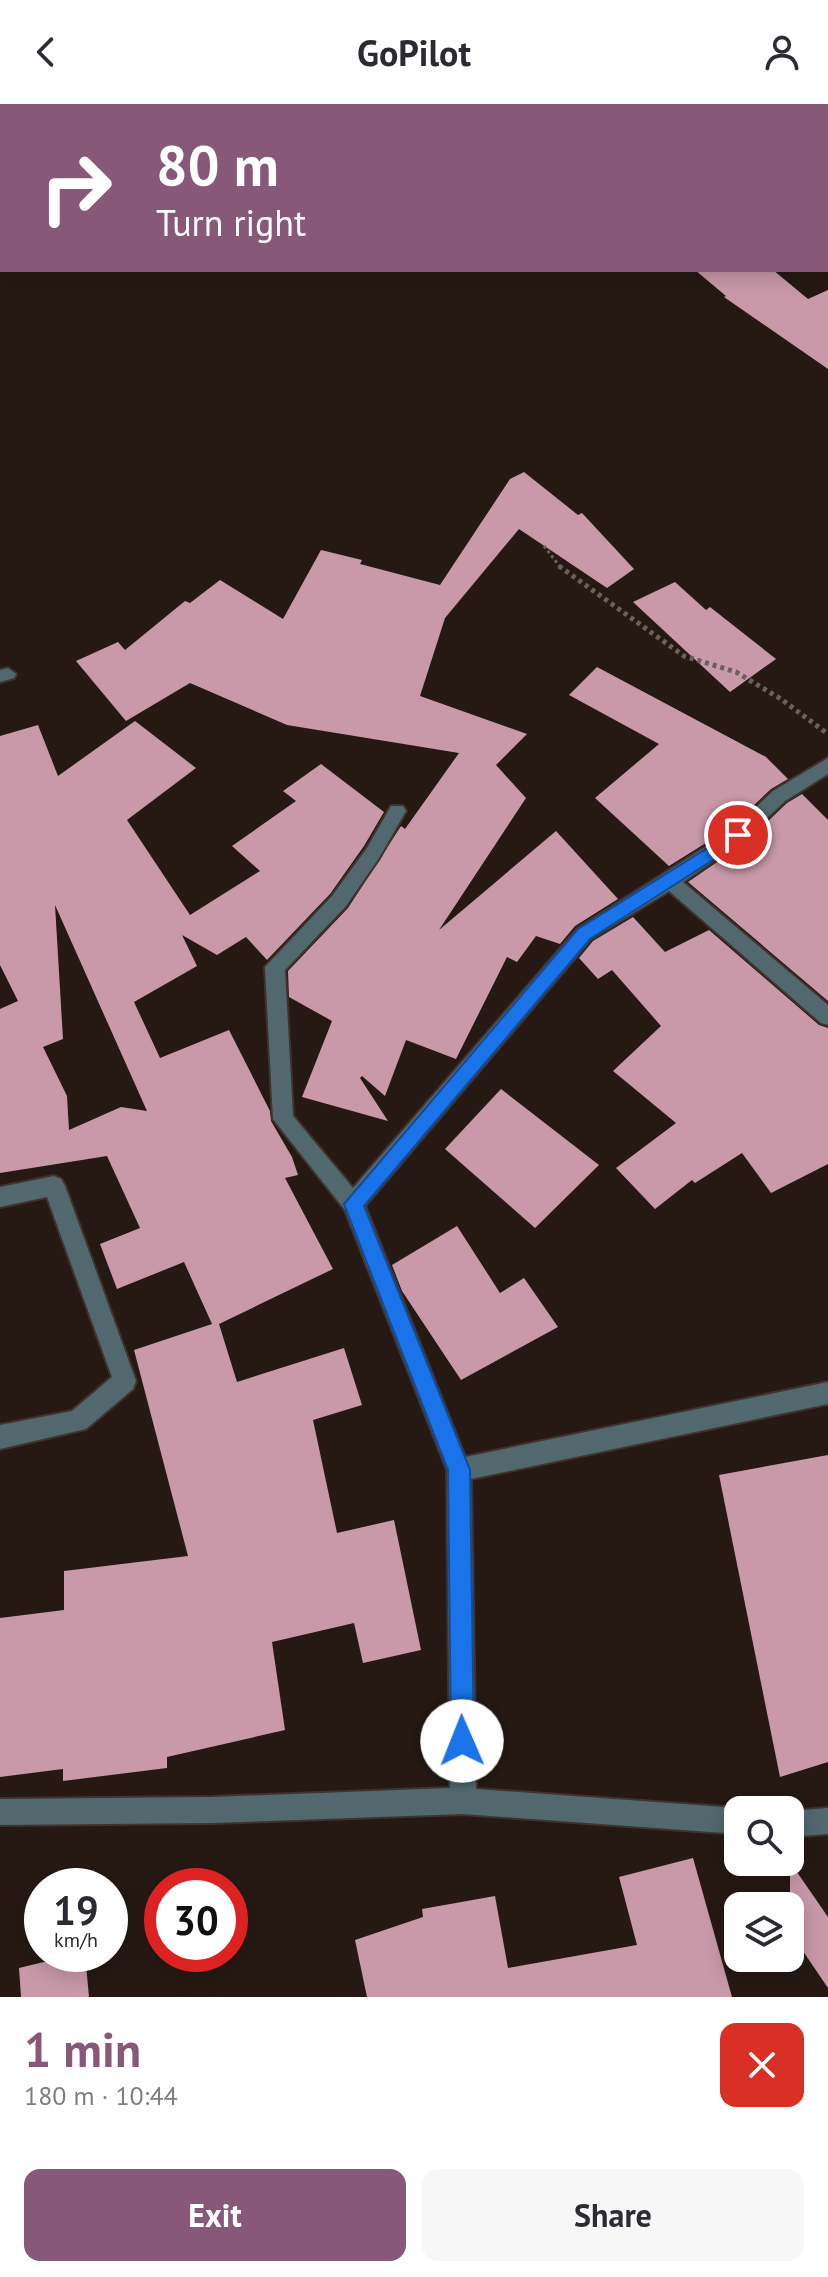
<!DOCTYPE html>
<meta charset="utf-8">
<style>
body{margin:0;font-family:"PT Sans",sans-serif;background:#f7f7f7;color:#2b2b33;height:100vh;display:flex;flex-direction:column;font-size:30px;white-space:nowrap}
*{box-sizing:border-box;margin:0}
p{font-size:26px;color:#7c7c81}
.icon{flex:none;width:44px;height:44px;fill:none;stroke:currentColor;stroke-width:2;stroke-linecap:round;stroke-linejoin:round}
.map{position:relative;height:1893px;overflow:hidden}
.sheet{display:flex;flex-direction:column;background:#fff;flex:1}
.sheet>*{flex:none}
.guide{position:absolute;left:0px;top:0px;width:828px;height:168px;box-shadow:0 4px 20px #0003;background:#875878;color:#fff;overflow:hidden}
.fabs{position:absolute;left:724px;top:1692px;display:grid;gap:16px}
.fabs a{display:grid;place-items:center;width:80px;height:80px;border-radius:16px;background:#fff;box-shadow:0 4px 20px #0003;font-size:40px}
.speed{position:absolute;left:24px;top:1764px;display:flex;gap:16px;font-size:40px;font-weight:700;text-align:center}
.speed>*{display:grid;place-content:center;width:104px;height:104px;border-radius:50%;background:#fff;box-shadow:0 4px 20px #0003;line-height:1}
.speed small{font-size:20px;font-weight:400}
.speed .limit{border:12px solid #d22;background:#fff;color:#111}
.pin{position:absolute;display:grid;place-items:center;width:68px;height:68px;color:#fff;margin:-34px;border:4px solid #fff;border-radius:50%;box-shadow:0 2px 8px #0007}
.me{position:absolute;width:88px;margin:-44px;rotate:359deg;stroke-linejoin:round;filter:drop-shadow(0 0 6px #0008)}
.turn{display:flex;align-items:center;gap:28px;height:168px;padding:0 24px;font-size:36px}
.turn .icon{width:104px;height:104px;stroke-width:2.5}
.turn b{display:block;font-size:56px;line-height:68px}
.round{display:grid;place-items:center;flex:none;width:84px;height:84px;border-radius:16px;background:#f7f7f7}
.head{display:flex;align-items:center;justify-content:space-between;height:136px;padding:0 24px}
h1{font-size:48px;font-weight:800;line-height:60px;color:#875878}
.cta{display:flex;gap:16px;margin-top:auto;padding:16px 24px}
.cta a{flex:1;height:92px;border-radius:16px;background:#875878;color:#fff;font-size:32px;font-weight:800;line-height:92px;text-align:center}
.cta a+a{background:#f7f7f7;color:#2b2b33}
header{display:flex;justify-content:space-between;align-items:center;height:104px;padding:0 24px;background:#fff;font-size:36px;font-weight:800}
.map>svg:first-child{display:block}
.building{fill:#c999aa;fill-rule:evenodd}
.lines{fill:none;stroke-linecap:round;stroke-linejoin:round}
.minor-casing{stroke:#40332e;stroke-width:4}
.path-far1{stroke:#6b605c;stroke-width:3;stroke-dasharray:3 3;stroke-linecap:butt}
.path{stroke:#6b605c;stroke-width:5;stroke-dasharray:4 4;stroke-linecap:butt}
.minor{fill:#52686f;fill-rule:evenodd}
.route{fill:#1a73e8;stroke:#114b97;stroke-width:2}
</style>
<header><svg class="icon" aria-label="back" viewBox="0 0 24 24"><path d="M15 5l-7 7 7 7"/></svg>GoPilot<svg class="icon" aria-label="person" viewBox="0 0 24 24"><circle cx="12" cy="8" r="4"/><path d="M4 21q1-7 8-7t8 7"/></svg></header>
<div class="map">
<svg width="828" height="1893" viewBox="0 0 828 1893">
<rect width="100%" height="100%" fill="#261914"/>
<path class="building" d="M 695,166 L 773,166 L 808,195 L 828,186 L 828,265 L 724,193 L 726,192 Z
M 524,368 L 578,411 L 582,409 L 634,465 L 607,484 L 519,425 L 445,514 L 420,592 L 527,630 L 496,661 L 526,694 L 439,826 L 556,727 L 618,795 L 575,822 L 560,840 L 536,832 L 517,858 L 507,853 L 456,955 L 406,936 L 385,992 L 362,972 L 360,974 L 388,1017 L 302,993 L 332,917 L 289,893 L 288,867 L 348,804 L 401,722 L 405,725 L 459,649 L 287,621 L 190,579 L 126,617 L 76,557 L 118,538 L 125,546 L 185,497 L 190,499 L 220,476 L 283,515 L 321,446 L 362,456 L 360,460 L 440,481 L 510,375 Z
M 675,478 L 706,506 L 710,503 L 776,555 L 730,588 L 633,498 Z
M 597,563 L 766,653 L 788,675 L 771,685 L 730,724 L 669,762 L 595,694 L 659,640 L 569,591 Z
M 135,617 L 196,664 L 127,716 L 190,811 L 260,767 L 232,742 L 296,697 L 283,687 L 321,660 L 384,708 L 364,742 L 330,790 L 267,856 L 246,833 L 217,851 L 182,831 L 197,862 L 134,898 L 160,954 L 229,926 L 270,1007 L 271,1017 L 292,1053 L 298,1071 L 285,1074 L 333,1165 L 219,1220 L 237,1278 L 344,1244 L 362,1301 L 313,1316 L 337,1429 L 394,1416 L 421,1546 L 363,1559 L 354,1519 L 272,1538 L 285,1626 L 167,1653 L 167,1664 L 63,1677 L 63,1665 L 0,1673 L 0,1514 L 64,1506 L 64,1467 L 188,1452 L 134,1246 L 212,1220 L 184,1158 L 117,1185 L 100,1140 L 140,1124 L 107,1052 L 0,1069 L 0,905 L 18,897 L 0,861 L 0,632 L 38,621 L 58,672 ZM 55,801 L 147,1007 L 121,1003 L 69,1026 L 67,992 L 43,943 L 63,935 Z
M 802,690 L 828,716 L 828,897 L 688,778 L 746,738 L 787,699 Z
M 633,813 L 665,848 L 709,826 L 819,921 L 828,924 L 828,1060 L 771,1089 L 742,1049 L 695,1079 L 692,1076 L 655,1105 L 616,1064 L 676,1019 L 613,967 L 661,922 L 612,866 L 598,875 L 579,854 L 593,837 Z
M 501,985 L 599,1061 L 535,1124 L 445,1045 Z
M 457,1122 L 500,1189 L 524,1174 L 558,1223 L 461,1276 L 402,1187 L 392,1161 Z
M 828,1351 L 828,1658 L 780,1673 L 719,1371 Z
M 693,1754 L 732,1893 L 367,1893 L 355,1836 L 423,1813 L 422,1805 L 495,1792 L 508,1864 L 637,1841 L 619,1773 Z
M 790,1758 L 828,1813 L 828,1884 L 790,1828 Z
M 77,1850 L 85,1850 L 89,1893 L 21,1893 L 19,1864 Z"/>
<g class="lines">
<defs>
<path id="minor" d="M 355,0 L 373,0 L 374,2 L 356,2 Z
M 727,0 L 739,0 L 739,2 L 727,2 Z
M 8,564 L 16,570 L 14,574 L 0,578 L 0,566 Z
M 828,654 L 828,670 L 785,697 L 744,736 L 683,778 L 828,901 L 828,921 L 821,919 L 669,787 L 591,835 L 365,1102 L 465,1353 L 828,1278 L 828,1300 L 471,1375 L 476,1685 L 738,1704 L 743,1706 L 738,1706 L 738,1730 L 463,1710 L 212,1719 L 0,1721 L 0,1695 L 212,1693 L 450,1684 L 447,1366 L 345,1106 L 273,1015 L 265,863 L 332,792 L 367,744 L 391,702 L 403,702 L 406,707 L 379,754 L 346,802 L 285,866 L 293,1012 L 353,1084 L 577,825 L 732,726 L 773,687 Z
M 54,1072 L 61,1075 L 65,1082 L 136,1277 L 133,1285 L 86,1325 L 0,1345 L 0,1321 L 72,1307 L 112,1273 L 47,1093 L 0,1103 L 0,1083 Z
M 828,1704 L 828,1730 L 790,1733 L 790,1707 Z"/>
</defs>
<use href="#minor" class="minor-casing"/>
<path class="path-far1" d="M 544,442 L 561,464"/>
<path class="path" d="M 559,462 L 684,552 L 736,568 L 781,595 L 828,630"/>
<use href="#minor" class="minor"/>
</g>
<path class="route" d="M 738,725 L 747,731 L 744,736 L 590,835 L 364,1102 L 470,1366 L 474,1637 L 471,1645 L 462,1649 L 454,1645 L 451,1637 L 448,1366 L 344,1100 L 578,825 Z"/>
</svg>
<div class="fabs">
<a><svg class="icon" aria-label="search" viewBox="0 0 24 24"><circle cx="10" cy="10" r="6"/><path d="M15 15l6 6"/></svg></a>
<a><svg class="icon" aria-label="layers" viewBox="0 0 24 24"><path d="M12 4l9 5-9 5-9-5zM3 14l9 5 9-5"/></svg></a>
</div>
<div class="speed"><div>19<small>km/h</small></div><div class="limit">30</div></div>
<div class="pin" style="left:738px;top:731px;background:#d93025"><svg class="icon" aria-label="arrive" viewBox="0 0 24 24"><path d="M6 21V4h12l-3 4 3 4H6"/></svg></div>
<svg class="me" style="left:462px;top:1637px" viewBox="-20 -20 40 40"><circle r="19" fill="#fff"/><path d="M0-13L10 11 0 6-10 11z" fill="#1a73e8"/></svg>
<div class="guide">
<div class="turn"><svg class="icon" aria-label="right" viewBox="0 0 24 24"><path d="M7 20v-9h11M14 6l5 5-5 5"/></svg><div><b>80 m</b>Turn right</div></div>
</div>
</div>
<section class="sheet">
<div class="head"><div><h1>1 min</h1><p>180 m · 10:44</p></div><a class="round" style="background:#d93025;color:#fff"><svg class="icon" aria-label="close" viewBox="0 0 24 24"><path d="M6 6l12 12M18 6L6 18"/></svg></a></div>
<div class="cta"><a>Exit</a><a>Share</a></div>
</section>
